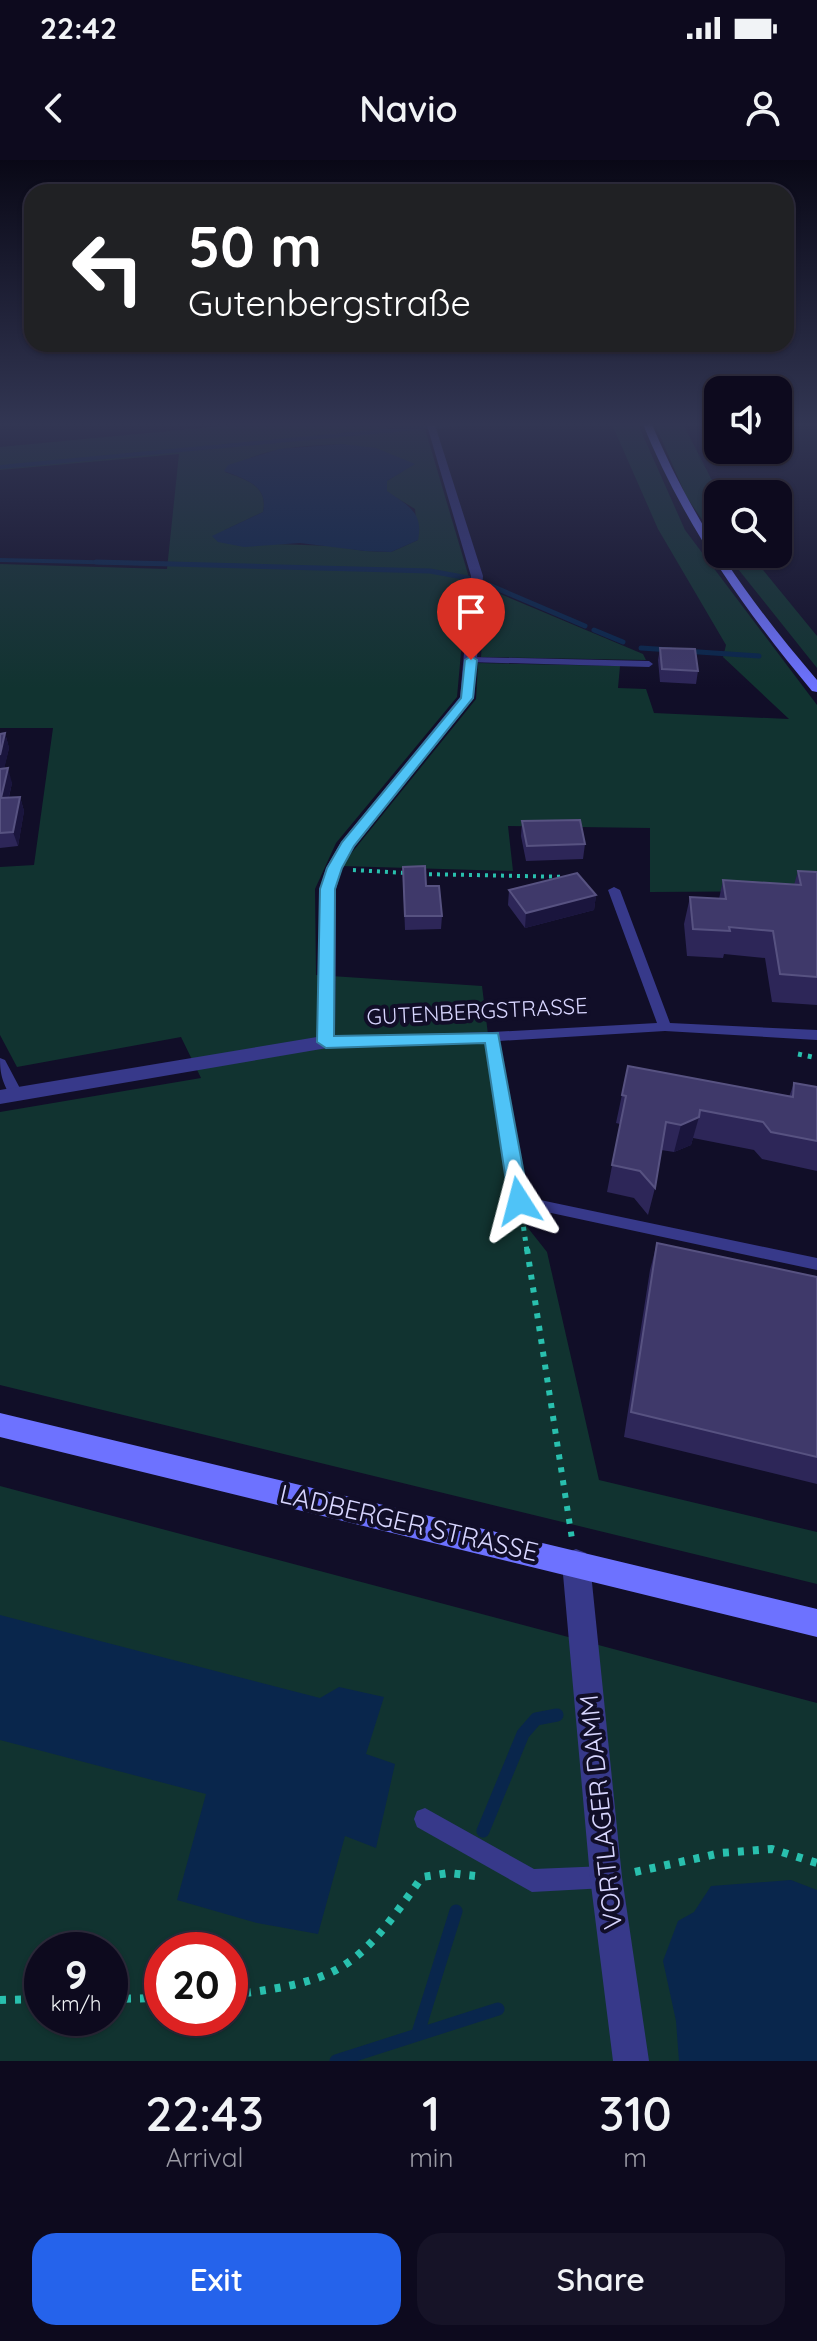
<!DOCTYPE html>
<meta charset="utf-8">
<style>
body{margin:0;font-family:Quicksand,sans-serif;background:#161327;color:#f1f3f6;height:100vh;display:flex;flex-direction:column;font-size:30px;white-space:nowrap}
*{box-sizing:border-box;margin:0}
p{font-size:26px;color:#9a9aa4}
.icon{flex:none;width:44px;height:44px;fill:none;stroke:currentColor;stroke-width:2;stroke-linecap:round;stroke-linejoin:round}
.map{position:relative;height:1901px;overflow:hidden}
.sheet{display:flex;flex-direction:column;background:#0d0a1e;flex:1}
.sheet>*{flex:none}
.guide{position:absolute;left:24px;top:24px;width:770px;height:168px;border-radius:24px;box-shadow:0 2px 6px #0004,0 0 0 2px #2d2b3c;background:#202124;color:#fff;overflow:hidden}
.fabs{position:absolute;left:704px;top:216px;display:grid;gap:16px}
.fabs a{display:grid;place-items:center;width:88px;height:88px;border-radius:16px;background:#0d0a1e;box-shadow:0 2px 6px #0004,0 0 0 2px #2d2b3c;font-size:40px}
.speed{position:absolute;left:24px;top:1772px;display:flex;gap:16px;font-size:40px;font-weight:700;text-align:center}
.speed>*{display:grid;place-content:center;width:104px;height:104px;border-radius:50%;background:#0d0a1e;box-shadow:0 2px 6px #0004,0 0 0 2px #2d2b3c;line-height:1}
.speed small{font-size:20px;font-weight:400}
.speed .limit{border:12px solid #d22;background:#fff;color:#111}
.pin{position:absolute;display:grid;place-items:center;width:68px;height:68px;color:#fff;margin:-82px -34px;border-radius:50% 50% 50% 0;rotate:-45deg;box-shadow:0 0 8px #0007}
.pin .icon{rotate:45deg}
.me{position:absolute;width:88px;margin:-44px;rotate:351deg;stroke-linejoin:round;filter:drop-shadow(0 0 6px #0008)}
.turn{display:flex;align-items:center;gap:28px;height:168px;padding:0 32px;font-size:36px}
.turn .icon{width:104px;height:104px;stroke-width:2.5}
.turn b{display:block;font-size:56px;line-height:68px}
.eta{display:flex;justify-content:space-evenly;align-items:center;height:136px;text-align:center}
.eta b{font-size:48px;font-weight:600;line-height:56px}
.button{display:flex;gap:16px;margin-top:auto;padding:16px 32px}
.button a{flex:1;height:92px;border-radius:24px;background:#2563eb;color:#fff;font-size:32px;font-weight:600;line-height:92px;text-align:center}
.button a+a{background:#161327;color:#f1f3f6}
.status{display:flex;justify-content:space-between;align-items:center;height:56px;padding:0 40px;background:#0d0a1e;direction:ltr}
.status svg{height:22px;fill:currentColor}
header{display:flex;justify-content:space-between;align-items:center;height:104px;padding:0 32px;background:#0d0a1e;font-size:36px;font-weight:600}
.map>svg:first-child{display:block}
.green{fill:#113330;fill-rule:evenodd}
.water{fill:#09264c}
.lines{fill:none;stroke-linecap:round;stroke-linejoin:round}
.stream-far2{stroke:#09264c;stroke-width:4}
.stream-far1{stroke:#09264c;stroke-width:5}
.stream{stroke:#09264c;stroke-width:13}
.path-far3{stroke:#29c0ae;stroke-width:4;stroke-dasharray:3 5;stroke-linecap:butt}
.path-far2{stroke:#29c0ae;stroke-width:5;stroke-dasharray:4 6;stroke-linecap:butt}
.path-far1{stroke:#29c0ae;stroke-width:6;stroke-dasharray:5 8;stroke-linecap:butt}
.path{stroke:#29c0ae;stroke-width:8;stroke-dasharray:6 9;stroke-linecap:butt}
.lane{fill:#37398a;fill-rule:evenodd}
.street{fill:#37398a;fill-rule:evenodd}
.secondary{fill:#6d72ff;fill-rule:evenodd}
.wall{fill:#2d2658}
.shaded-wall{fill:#1a153d}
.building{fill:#3f396a;stroke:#575281;stroke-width:2}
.route{fill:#4fc3f7;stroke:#337fa1;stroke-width:2}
.labels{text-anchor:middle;stroke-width:8;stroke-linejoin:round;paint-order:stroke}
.street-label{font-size:22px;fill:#d8d6ff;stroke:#110e28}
.near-street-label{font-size:26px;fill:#d8d6ff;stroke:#110e28}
</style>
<div class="status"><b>22:42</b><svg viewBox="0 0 49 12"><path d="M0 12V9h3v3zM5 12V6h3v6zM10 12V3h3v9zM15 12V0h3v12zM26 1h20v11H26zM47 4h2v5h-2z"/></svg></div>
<header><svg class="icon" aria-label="back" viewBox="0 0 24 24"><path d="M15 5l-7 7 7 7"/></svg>Navio<svg class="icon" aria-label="person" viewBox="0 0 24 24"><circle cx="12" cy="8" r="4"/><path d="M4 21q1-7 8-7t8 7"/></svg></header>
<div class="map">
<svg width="817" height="1901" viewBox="0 0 817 1901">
<rect width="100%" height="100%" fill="#110e28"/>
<path class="green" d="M 265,262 L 423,262 L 468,414 L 457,537 L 336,683 L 315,729 L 316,815 L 482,826 L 509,1044 L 547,1092 L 599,1320 L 817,1372 L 817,1424 L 0,1225 L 0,952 L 201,918 L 181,877 L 17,907 L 0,875 L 0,707 L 34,705 L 53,568 L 0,568 L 0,404 L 167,409 L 179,294 L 0,310 L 0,287 ZM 342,284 L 414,304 L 387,321 L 387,332 L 415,349 L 418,380 L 391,392 L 365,391 L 334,386 L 275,384 L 225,370 L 263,352 C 269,326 245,319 225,312 C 258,287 301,286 342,284 Z
M 611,262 L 637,262 L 685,370 L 817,545 L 817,731 L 650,732 L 650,668 L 508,666 L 513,711 L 341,706 L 476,539 L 478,503 L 620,506 L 618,528 L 646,529 L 654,553 L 789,559 L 723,497 L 726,485 L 658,369 Z
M 654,262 L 718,262 L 683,264 L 719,334 L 718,383 L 686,336 Z
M 726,394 L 750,394 L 817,476 L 817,508 Z
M 486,428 L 643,494 L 646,500 L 481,497 Z
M 0,1326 L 817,1543 L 817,1901 L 0,1901 ZM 42,1790 L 110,1790 L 110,1858 L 42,1858 ZM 162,1790 L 230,1790 L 230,1858 L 162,1858 Z"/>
<path class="water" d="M 342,284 L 376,288 L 415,304 L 387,321 L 387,331 C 407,345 424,352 418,380 L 391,392 L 365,391 L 300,383 L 244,387 L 218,382 L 212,376 L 263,352 C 269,325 244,319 224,311 L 228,305 L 279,289 Z
M 0,1455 L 320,1538 L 339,1527 L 384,1537 L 366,1594 L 395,1604 L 376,1688 L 345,1676 L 318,1774 L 257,1763 L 177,1740 L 206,1634 L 0,1580 Z
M 791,1720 L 817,1730 L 817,1901 L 679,1901 L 676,1861 L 663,1801 L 678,1761 L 694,1752 L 711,1726 Z"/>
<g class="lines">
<path class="stream-far2" d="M 0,307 L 448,265 L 541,262
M 0,400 L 174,404"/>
<path class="stream-far1" d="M 96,402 L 430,411 L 468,418
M 489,425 L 585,466
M 594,470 L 623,482
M 641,488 L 671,490
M 684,491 L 759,496"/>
<path class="stream" d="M 483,1671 L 523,1574 L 536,1559 L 557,1555
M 418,1873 L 456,1751
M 336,1901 L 498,1849"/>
<path class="path-far3" d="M 353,710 L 407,713
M 421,714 L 571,717"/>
<path class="path-far2" d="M 798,894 L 817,898
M 522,1057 L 527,1091"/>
<path class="path-far1" d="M 527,1089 L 572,1379"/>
<path class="path" d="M 635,1712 L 721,1693 L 772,1689 L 817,1703
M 230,1835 C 343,1821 357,1809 422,1717 L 449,1713 L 475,1716
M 110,1839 L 162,1838
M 0,1840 L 42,1839"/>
<path class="lane" d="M 471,497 L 649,501 L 653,504 L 649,507 L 468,502 L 467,500 Z
M 614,727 L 620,730 L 670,863 L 817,870 L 817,880 L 665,871 L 499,881 L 526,1037 L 817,1098 L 817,1110 L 514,1045 L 486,882 L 326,887 L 319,882 L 326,877 L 492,872 L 657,863 L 608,730 Z
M 0,898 L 5,900 L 23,934 L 21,938 L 11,938 C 3,922 0,916 0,898 Z
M 425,1648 L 534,1709 L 606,1706 L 614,1709 L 617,1717 L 614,1725 L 606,1728 L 532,1732 L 417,1667 L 414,1659 L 417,1651 Z"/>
<path class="street" d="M 426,262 L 434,262 L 483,416 L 474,538 L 354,687 L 342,708 L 336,729 L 335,882 L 333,887 L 0,944 L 0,930 L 317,877 L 320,729 L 326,708 L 341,682 L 460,537 L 471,416 Z
M 576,1389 L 586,1393 L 590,1403 L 622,1717 L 649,1901 L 613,1901 L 590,1717 L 562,1403 L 566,1393 Z"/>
<path class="secondary" d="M 642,262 L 651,262 C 693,362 747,438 817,520 L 817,532 L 812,531 C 743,448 683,363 642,262 Z
M 0,1253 L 817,1449 L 817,1477 L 0,1277 Z"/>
</g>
<path class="wall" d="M 660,488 L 698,511 L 696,524 L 660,522 L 658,500 Z
M 5,573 L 9,588 L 4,608 L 12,623 L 9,637 L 20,637 L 24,651 L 18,686 L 0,688 L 0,574 Z
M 522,661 L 585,684 L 583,699 L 526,701 L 521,676 Z
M 798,711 L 817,712 L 817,845 L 772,842 L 765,798 L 724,794 L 723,798 L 687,796 L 684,764 L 690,737 L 719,739 L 723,720 L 794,725 Z
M 403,720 L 442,756 L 441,769 L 405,770 Z
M 509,730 L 596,735 L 594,750 L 525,768 L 508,745 Z
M 628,906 L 789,937 L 794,923 L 817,927 L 817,1011 L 762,999 L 754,990 L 693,978 L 691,985 L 674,992 L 661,990 L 655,1028 L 648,1055 L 634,1038 L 607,1032 L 620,964 L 616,963 Z
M 657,1083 L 817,1117 L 817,1324 L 624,1277 L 650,1110 Z"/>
<path class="shaded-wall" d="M 5,573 L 9,588 L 1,623 L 0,619 L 0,595 Z
M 8,608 L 12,623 L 5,653 L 1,638 Z
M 20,637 L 24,651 L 18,686 L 13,672 Z
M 596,735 L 594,750 L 525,768 L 526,753 Z
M 699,957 L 691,985 L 674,992 L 681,965 Z"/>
<path class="building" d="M 660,488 L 695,489 L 698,511 L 662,509 Z
M 5,573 L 0,595 L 0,574 Z
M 8,608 L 1,638 L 20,637 L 13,672 L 0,673 L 0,609 Z
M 580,660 L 585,684 L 527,686 L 522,661 Z
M 425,706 L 426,726 L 439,726 L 442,756 L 405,756 L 403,707 Z
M 798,711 L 817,712 L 817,817 L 780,814 L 773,771 L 729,767 L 730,771 L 693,769 L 690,737 L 726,739 L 723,720 L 801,725 Z
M 577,713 L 596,735 L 526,753 L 509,730 Z
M 628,906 L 793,937 L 794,923 L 817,927 L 817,981 L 771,972 L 763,962 L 700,950 L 699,957 L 681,965 L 666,962 L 655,1028 L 640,1011 L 612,1005 L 626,936 L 622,935 Z
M 657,1083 L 817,1117 L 817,1297 L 631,1252 Z"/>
<linearGradient id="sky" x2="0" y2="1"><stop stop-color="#090816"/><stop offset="0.5" stop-color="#323653"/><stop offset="1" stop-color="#323653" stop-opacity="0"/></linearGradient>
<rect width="817" height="528" fill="url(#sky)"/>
<path class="route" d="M 471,496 L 477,500 L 473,538 L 354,686 L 342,708 L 335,729 L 334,876 L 498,873 L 529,1041 L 526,1046 L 512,1046 L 509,1041 L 485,883 L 326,888 L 317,882 L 320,729 L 327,708 L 342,682 L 461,538 L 465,500 Z"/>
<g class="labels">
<g class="street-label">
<text transform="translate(477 851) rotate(-3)" y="8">GUTENBERGSTRASSE</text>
</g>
<g class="near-street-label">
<text transform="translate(409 1363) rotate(13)" y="9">LADBERGER STRASSE</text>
<text transform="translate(601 1652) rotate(-96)" y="9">VORTLAGER DAMM</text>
</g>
</g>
</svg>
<div class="fabs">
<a><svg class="icon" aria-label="sound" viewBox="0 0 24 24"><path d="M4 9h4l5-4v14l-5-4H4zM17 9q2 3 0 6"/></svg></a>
<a><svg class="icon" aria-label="search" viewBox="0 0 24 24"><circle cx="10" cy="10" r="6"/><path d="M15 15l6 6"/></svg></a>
</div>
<div class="speed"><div>9<small>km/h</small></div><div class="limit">20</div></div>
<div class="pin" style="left:471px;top:500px;background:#d93025"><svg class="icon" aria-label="arrive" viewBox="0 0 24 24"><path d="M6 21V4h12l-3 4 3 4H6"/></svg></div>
<svg class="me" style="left:519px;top:1041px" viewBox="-20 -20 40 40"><path d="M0-17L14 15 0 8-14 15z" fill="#4fc3f7" stroke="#fff" stroke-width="4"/></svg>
<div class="guide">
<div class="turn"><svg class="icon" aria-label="left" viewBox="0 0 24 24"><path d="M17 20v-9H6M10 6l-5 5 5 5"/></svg><div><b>50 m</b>Gutenbergstraße</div></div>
</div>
</div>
<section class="sheet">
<div class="eta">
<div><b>22:43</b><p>Arrival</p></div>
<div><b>1</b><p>min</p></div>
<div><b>310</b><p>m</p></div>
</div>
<div class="button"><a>Exit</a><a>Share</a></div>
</section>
